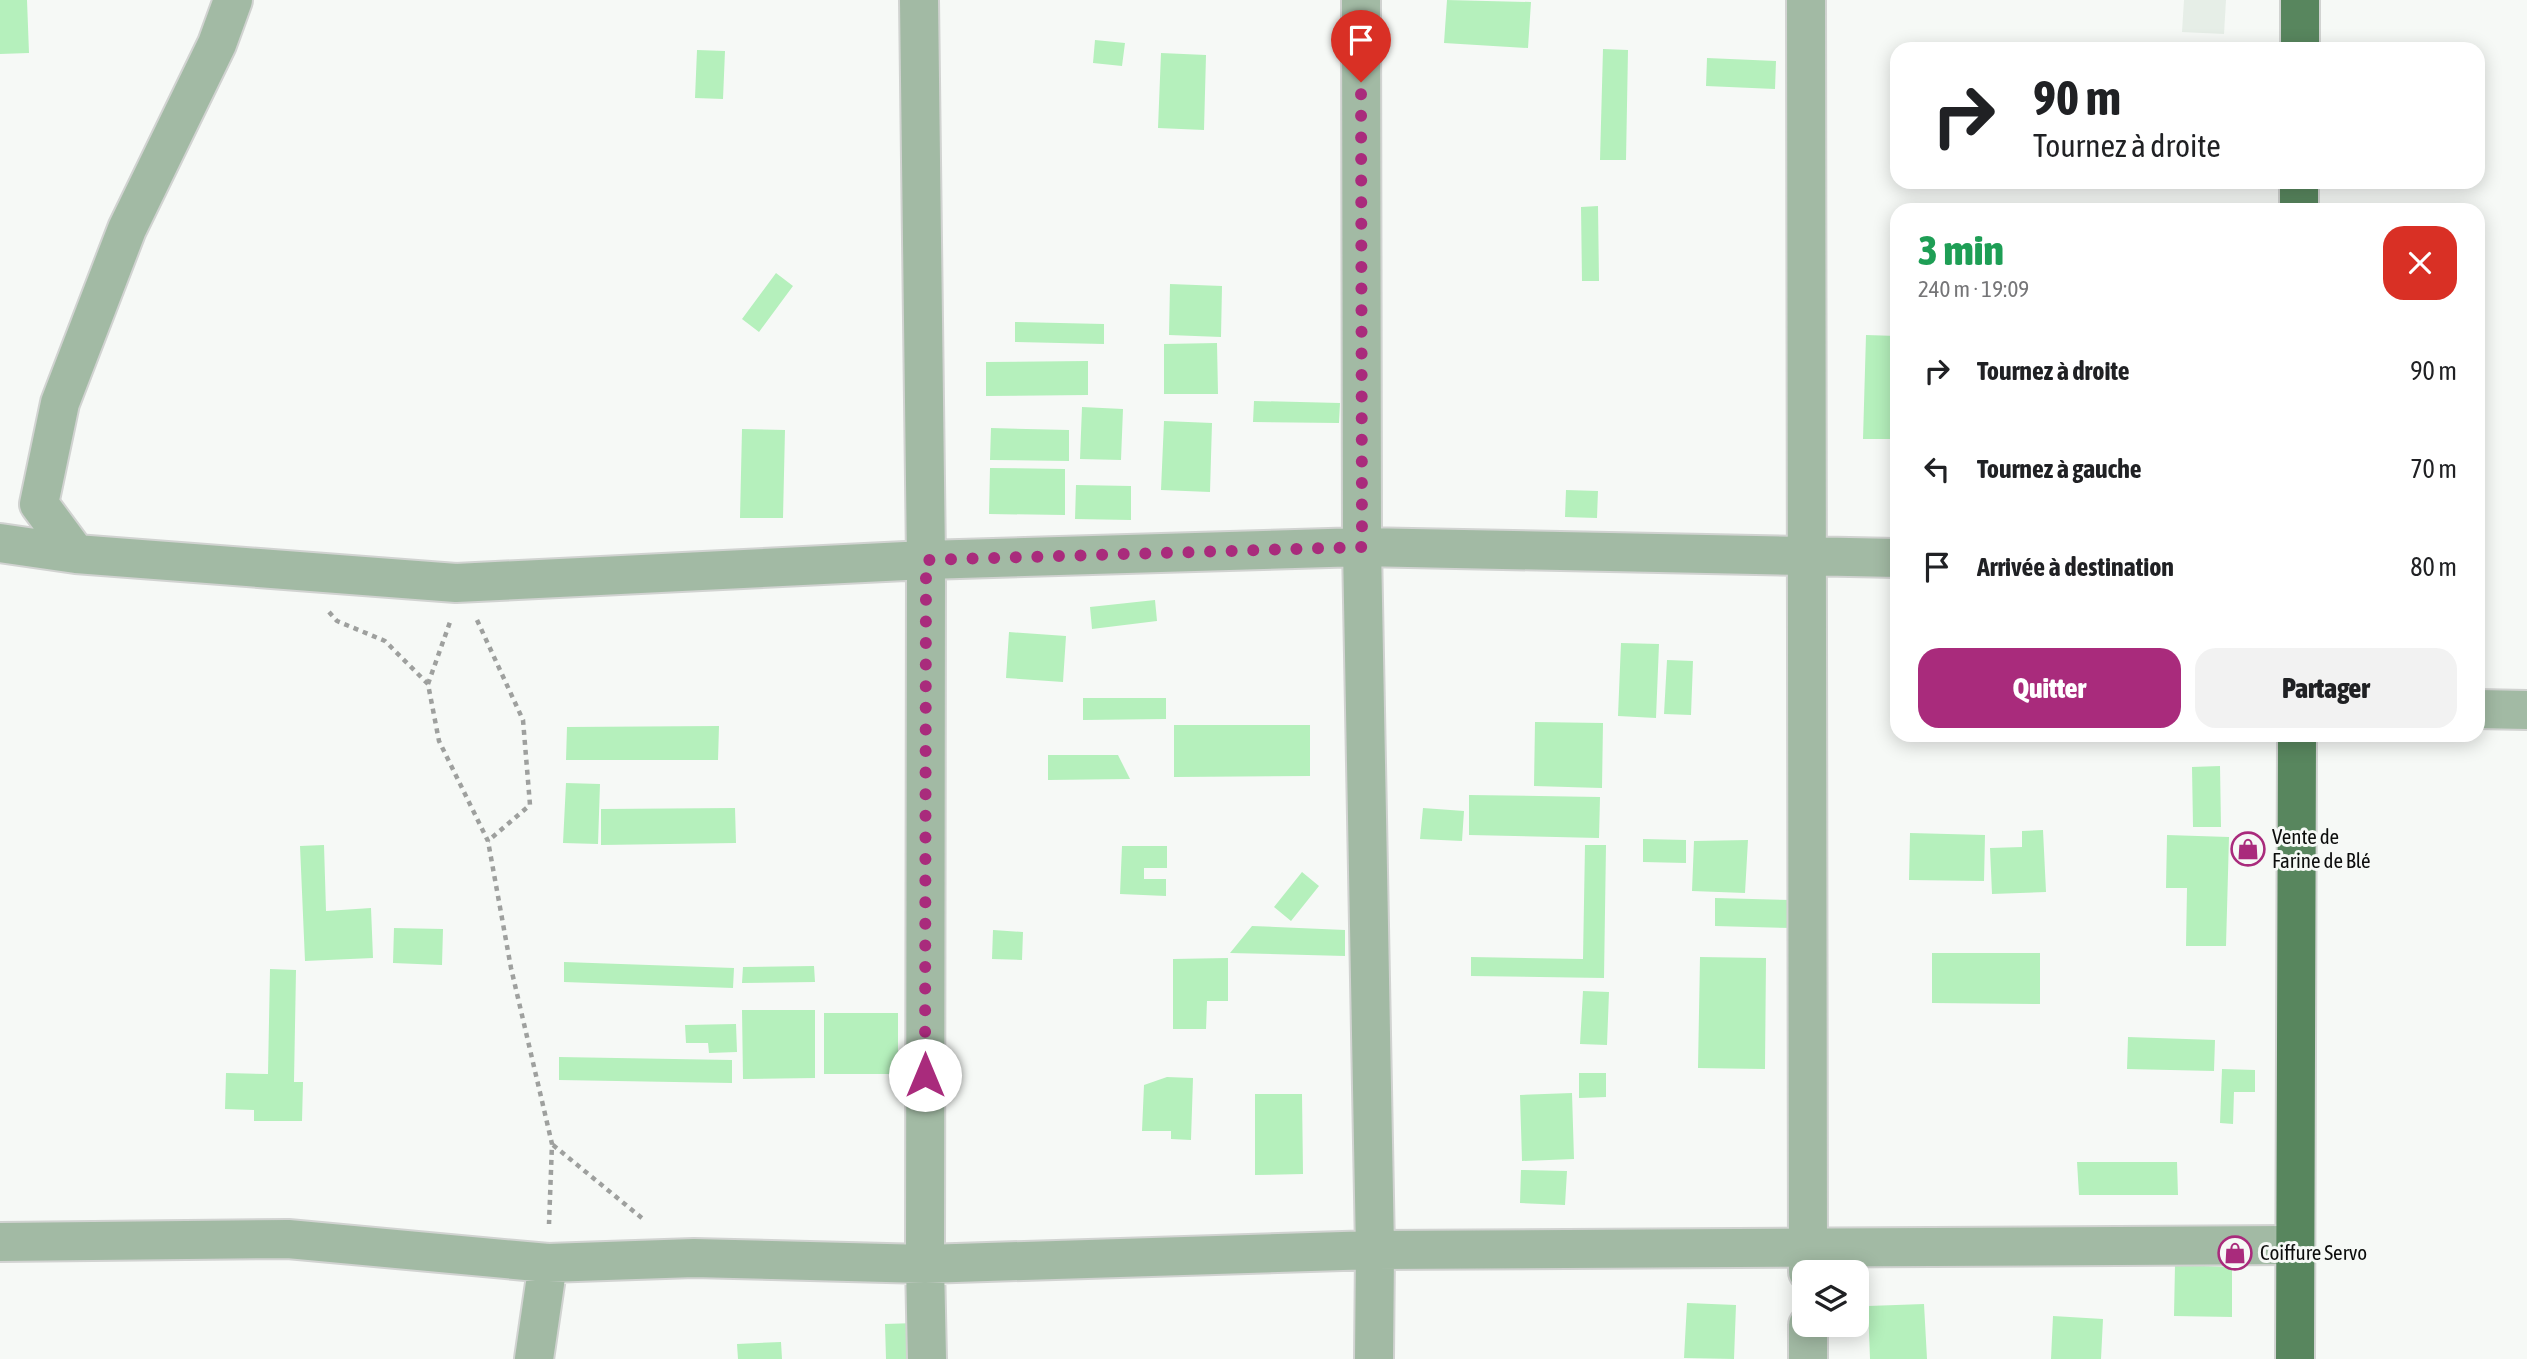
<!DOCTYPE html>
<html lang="fr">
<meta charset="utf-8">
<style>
body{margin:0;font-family:"Asap Condensed",sans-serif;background:#f2f2f2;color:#202124;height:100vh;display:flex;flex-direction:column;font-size:26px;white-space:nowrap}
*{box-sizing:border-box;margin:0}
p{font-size:23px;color:#757577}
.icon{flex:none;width:38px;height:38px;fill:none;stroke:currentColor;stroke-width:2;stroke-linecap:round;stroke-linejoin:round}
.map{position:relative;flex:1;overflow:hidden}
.side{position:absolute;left:1890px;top:203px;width:595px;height:539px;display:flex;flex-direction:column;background:#fff;border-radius:21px;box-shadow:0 4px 18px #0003}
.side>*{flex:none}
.hud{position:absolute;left:1890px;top:42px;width:595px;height:147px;border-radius:21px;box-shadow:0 4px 18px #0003;background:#fff;color:#202124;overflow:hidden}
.fabs{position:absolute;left:1792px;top:1260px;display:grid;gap:14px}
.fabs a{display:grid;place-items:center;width:77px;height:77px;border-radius:14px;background:#fff;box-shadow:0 4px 18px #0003;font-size:35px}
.pin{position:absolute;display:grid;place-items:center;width:60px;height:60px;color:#fff;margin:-72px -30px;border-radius:50% 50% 50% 0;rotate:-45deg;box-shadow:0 0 7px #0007}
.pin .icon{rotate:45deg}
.me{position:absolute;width:77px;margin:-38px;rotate:0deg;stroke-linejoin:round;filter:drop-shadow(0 0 5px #0008)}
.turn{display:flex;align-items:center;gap:24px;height:147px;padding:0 28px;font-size:32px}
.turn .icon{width:91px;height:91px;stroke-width:2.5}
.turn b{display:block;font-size:49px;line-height:60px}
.round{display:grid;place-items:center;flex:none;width:74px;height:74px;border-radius:21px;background:#f2f2f2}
.summary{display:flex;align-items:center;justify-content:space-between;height:119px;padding:0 28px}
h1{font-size:42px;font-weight:800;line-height:52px;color:#1e9e55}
.button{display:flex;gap:14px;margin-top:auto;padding:14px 28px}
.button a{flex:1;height:80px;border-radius:21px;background:#a92b7c;color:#fff;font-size:28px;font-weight:800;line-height:80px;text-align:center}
.button a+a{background:#f2f2f2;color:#202124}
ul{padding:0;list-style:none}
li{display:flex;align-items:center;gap:21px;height:98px;padding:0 28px}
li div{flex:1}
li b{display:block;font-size:26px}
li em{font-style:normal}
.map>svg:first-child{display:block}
.built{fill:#e6eee7}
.building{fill:#b5f0bc}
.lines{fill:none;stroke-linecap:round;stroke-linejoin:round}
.minor-casing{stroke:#d1d3d1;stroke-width:42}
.major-casing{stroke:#d1d3d1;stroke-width:42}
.path{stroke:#9ea09e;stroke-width:4.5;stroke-dasharray:5 5;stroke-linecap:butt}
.minor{stroke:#a2baa4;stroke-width:38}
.major{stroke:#58865e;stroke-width:38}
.route{stroke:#a92b7c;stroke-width:12;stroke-dasharray:0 21.6}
.labels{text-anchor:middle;stroke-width:6;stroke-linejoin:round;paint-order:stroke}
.poi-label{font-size:21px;fill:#0c0d0c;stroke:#f6f9f6;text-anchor:start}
</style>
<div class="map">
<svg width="2527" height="1359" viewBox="0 0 2527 1359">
<rect width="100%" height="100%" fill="#f6f9f6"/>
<path class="built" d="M 2184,0 L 2226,0 L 2224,34 L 2182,32 Z"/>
<path class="building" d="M 0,0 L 27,0 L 29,53 L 0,54 Z
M 1447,0 L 1531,2 L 1528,48 L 1444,43 Z
M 1095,40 L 1125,43 L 1122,66 L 1093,63 Z
M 1603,49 L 1628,50 L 1626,160 L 1600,160 Z
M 697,50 L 725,51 L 723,99 L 695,98 Z
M 1161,53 L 1206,55 L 1204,130 L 1158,128 Z
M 1707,58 L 1776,61 L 1775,89 L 1706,86 Z
M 1598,206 L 1599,281 L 1582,281 L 1581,207 Z
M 776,273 L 793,286 L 759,332 L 742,319 Z
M 1170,284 L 1222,286 L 1221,337 L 1169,335 Z
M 1015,322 L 1104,324 L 1104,344 L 1015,342 Z
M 1866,335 L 1897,336 L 1897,439 L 1863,439 Z
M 1217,343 L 1218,394 L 1164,394 L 1164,344 Z
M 1088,361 L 1088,395 L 986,396 L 986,362 Z
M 1254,401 L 1340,403 L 1339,423 L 1253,422 Z
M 1082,407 L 1123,409 L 1121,460 L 1080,459 Z
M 1164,421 L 1212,423 L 1210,492 L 1161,490 Z
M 991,428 L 1069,430 L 1069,461 L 990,460 Z
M 742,429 L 785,430 L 783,518 L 740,518 Z
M 990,468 L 1065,469 L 1065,515 L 989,514 Z
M 1076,485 L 1131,486 L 1131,520 L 1075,519 Z
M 1566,490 L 1598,491 L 1597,518 L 1565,517 Z
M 1155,600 L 1157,621 L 1092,629 L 1090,607 Z
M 1009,632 L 1066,636 L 1063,682 L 1006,678 Z
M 1621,643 L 1659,644 L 1656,718 L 1618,716 Z
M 1667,660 L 1693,661 L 1691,715 L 1664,714 Z
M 1083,698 L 1166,698 L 1166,719 L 1083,720 Z
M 1535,722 L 1603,723 L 1602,788 L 1534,786 Z
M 1174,725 L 1310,725 L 1310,776 L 1174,777 Z
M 719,726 L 718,760 L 566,760 L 567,727 Z
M 1048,755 L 1118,755 L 1130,779 L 1048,780 Z
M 2220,766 L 2221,827 L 2193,827 L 2192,767 Z
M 566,783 L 600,784 L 598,844 L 563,843 Z
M 1469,795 L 1600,797 L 1599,838 L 1469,835 Z
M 735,808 L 736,843 L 601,845 L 601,809 Z
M 1423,808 L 1464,811 L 1462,841 L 1420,839 Z
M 2043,830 L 2046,892 L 1992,894 L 1990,848 L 2022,847 L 2022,831 Z
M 1910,833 L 1985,835 L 1984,881 L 1909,880 Z
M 2167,835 L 2229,837 L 2226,946 L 2186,946 L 2187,888 L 2166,888 Z
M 1643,839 L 1686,840 L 1686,863 L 1643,862 Z
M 1748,840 L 1745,893 L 1692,891 L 1694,841 Z
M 324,845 L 326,911 L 371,908 L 373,958 L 305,961 L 300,846 Z
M 1585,845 L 1606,845 L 1604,978 L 1471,976 L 1471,957 L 1583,959 Z
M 1122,846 L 1167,846 L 1167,868 L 1144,868 L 1144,879 L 1166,879 L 1166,896 L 1120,894 Z
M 1302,872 L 1319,886 L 1291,921 L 1274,907 Z
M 1715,898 L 1792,900 L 1792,928 L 1715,926 Z
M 1252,926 L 1345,930 L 1345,956 L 1230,953 Z
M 394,928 L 443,929 L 442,965 L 393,963 Z
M 993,930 L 1023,932 L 1022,960 L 992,959 Z
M 1932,953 L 2040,953 L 2040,1004 L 1932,1003 Z
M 1700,957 L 1766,958 L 1765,1069 L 1698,1068 Z
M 1228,958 L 1228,1001 L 1207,1001 L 1206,1029 L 1173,1029 L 1173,959 Z
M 564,962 L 734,968 L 733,988 L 564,982 Z
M 814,966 L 815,982 L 742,983 L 743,967 Z
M 270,969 L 296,970 L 294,1082 L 303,1082 L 302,1121 L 254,1121 L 254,1110 L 225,1109 L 226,1073 L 268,1074 Z
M 1583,991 L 1609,992 L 1607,1045 L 1580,1044 Z
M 742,1010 L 815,1010 L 815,1078 L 743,1079 Z
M 824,1013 L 898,1013 L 898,1074 L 824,1074 Z
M 736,1024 L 737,1052 L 709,1053 L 708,1043 L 686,1043 L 685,1025 Z
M 2128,1037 L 2215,1040 L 2214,1071 L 2127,1069 Z
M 559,1057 L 732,1060 L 732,1083 L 559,1080 Z
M 2222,1069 L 2255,1070 L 2255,1092 L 2234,1092 L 2233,1124 L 2220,1123 Z
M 1579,1073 L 1606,1073 L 1606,1097 L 1579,1098 Z
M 1167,1077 L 1193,1078 L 1191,1140 L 1171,1139 L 1171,1131 L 1142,1131 L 1144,1085 Z
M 1572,1093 L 1574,1159 L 1522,1161 L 1520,1095 Z
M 1255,1094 L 1302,1094 L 1303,1174 L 1255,1175 Z
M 2077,1162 L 2177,1162 L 2178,1195 L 2079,1195 Z
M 1521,1170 L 1567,1171 L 1565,1205 L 1520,1203 Z
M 2175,1265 L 2232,1267 L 2232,1317 L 2174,1316 Z
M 1687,1303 L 1736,1305 L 1734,1359 L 1684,1358 Z
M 1924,1304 L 1927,1359 L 1870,1359 L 1868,1306 Z
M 2053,1316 L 2103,1319 L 2101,1359 L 2051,1359 Z
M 916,1323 L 918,1359 L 886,1359 L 885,1324 Z
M 781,1342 L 782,1359 L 738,1359 L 737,1344 Z"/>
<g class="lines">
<defs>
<path id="minor" d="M 919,0 L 926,560 L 925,1264 L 927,1359
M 1361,0 L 1362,547 L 1375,1250 L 1374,1359
M 1806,0 L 1808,1272
M 0,543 L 76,554 L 456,583 L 926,560 L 1362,547 L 1897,558
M 76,554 L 39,504 L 60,403 L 127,229 L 217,44 L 233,0
M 2478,709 L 2527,710
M 0,1242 L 288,1239 L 548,1263 L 694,1258 L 925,1264 L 1375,1250 L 2295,1245
M 1808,1325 L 1808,1359
M 534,1359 L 548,1263"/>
<path id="major" d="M 2300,49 L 2300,0
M 2299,210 L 2299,182
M 2295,1359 L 2297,735"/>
</defs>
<use href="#minor" class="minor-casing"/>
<use href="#major" class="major-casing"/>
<path class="path" d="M 329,612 L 337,621 L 385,641 L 428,684 L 439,741 L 488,841 L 511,968 L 552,1144 L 549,1224
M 477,620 L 523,720 L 530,805 L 488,841
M 428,684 L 450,622
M 553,1145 L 643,1219"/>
<use href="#minor" class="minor"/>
<use href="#major" class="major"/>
</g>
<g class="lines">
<path class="route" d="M 925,1075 L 926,560 L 1362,547 L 1361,82"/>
</g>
<defs>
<symbol id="shop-ring" viewBox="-11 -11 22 22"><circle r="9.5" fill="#f6f9f6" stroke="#a92b7c" stroke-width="1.5"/><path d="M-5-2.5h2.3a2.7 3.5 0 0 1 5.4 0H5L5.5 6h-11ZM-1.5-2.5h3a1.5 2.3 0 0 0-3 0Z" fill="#a92b7c"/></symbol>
</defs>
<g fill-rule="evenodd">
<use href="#shop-ring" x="2229" y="830" width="38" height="38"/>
<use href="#shop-ring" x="2216" y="1234" width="38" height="38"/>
</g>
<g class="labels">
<g class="poi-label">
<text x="2272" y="844">Vente de<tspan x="2272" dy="24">Farine de Blé</tspan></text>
<text x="2260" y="1260">Coiffure Servo</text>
</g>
</g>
</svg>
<div class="fabs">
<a><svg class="icon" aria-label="layers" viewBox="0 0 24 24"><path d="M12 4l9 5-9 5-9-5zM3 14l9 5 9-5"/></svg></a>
</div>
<div class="pin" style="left:1361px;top:82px;background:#d93025"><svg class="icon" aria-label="arrive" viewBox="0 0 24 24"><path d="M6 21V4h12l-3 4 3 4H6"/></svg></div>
<svg class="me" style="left:925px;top:1075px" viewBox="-20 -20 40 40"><circle r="19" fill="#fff"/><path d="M0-13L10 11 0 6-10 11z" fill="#a92b7c"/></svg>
<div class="hud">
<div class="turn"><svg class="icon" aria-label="right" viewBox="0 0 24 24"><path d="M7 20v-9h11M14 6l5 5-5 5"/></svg><div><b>90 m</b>Tournez à droite</div></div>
</div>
<section class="side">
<div class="summary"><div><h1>3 min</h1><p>240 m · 19:09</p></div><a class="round" style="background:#d93025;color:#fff"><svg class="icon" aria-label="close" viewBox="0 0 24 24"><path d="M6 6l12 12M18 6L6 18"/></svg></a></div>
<ul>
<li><svg class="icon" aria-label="right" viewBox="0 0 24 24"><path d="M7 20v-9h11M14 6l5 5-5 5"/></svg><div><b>Tournez à droite</b></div><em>90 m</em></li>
<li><svg class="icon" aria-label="left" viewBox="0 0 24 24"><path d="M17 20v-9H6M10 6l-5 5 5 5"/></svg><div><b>Tournez à gauche</b></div><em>70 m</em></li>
<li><svg class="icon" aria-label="arrive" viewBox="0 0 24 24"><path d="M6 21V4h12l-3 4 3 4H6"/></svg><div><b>Arrivée à destination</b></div><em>80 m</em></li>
</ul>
<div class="button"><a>Quitter</a><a>Partager</a></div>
</section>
</div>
